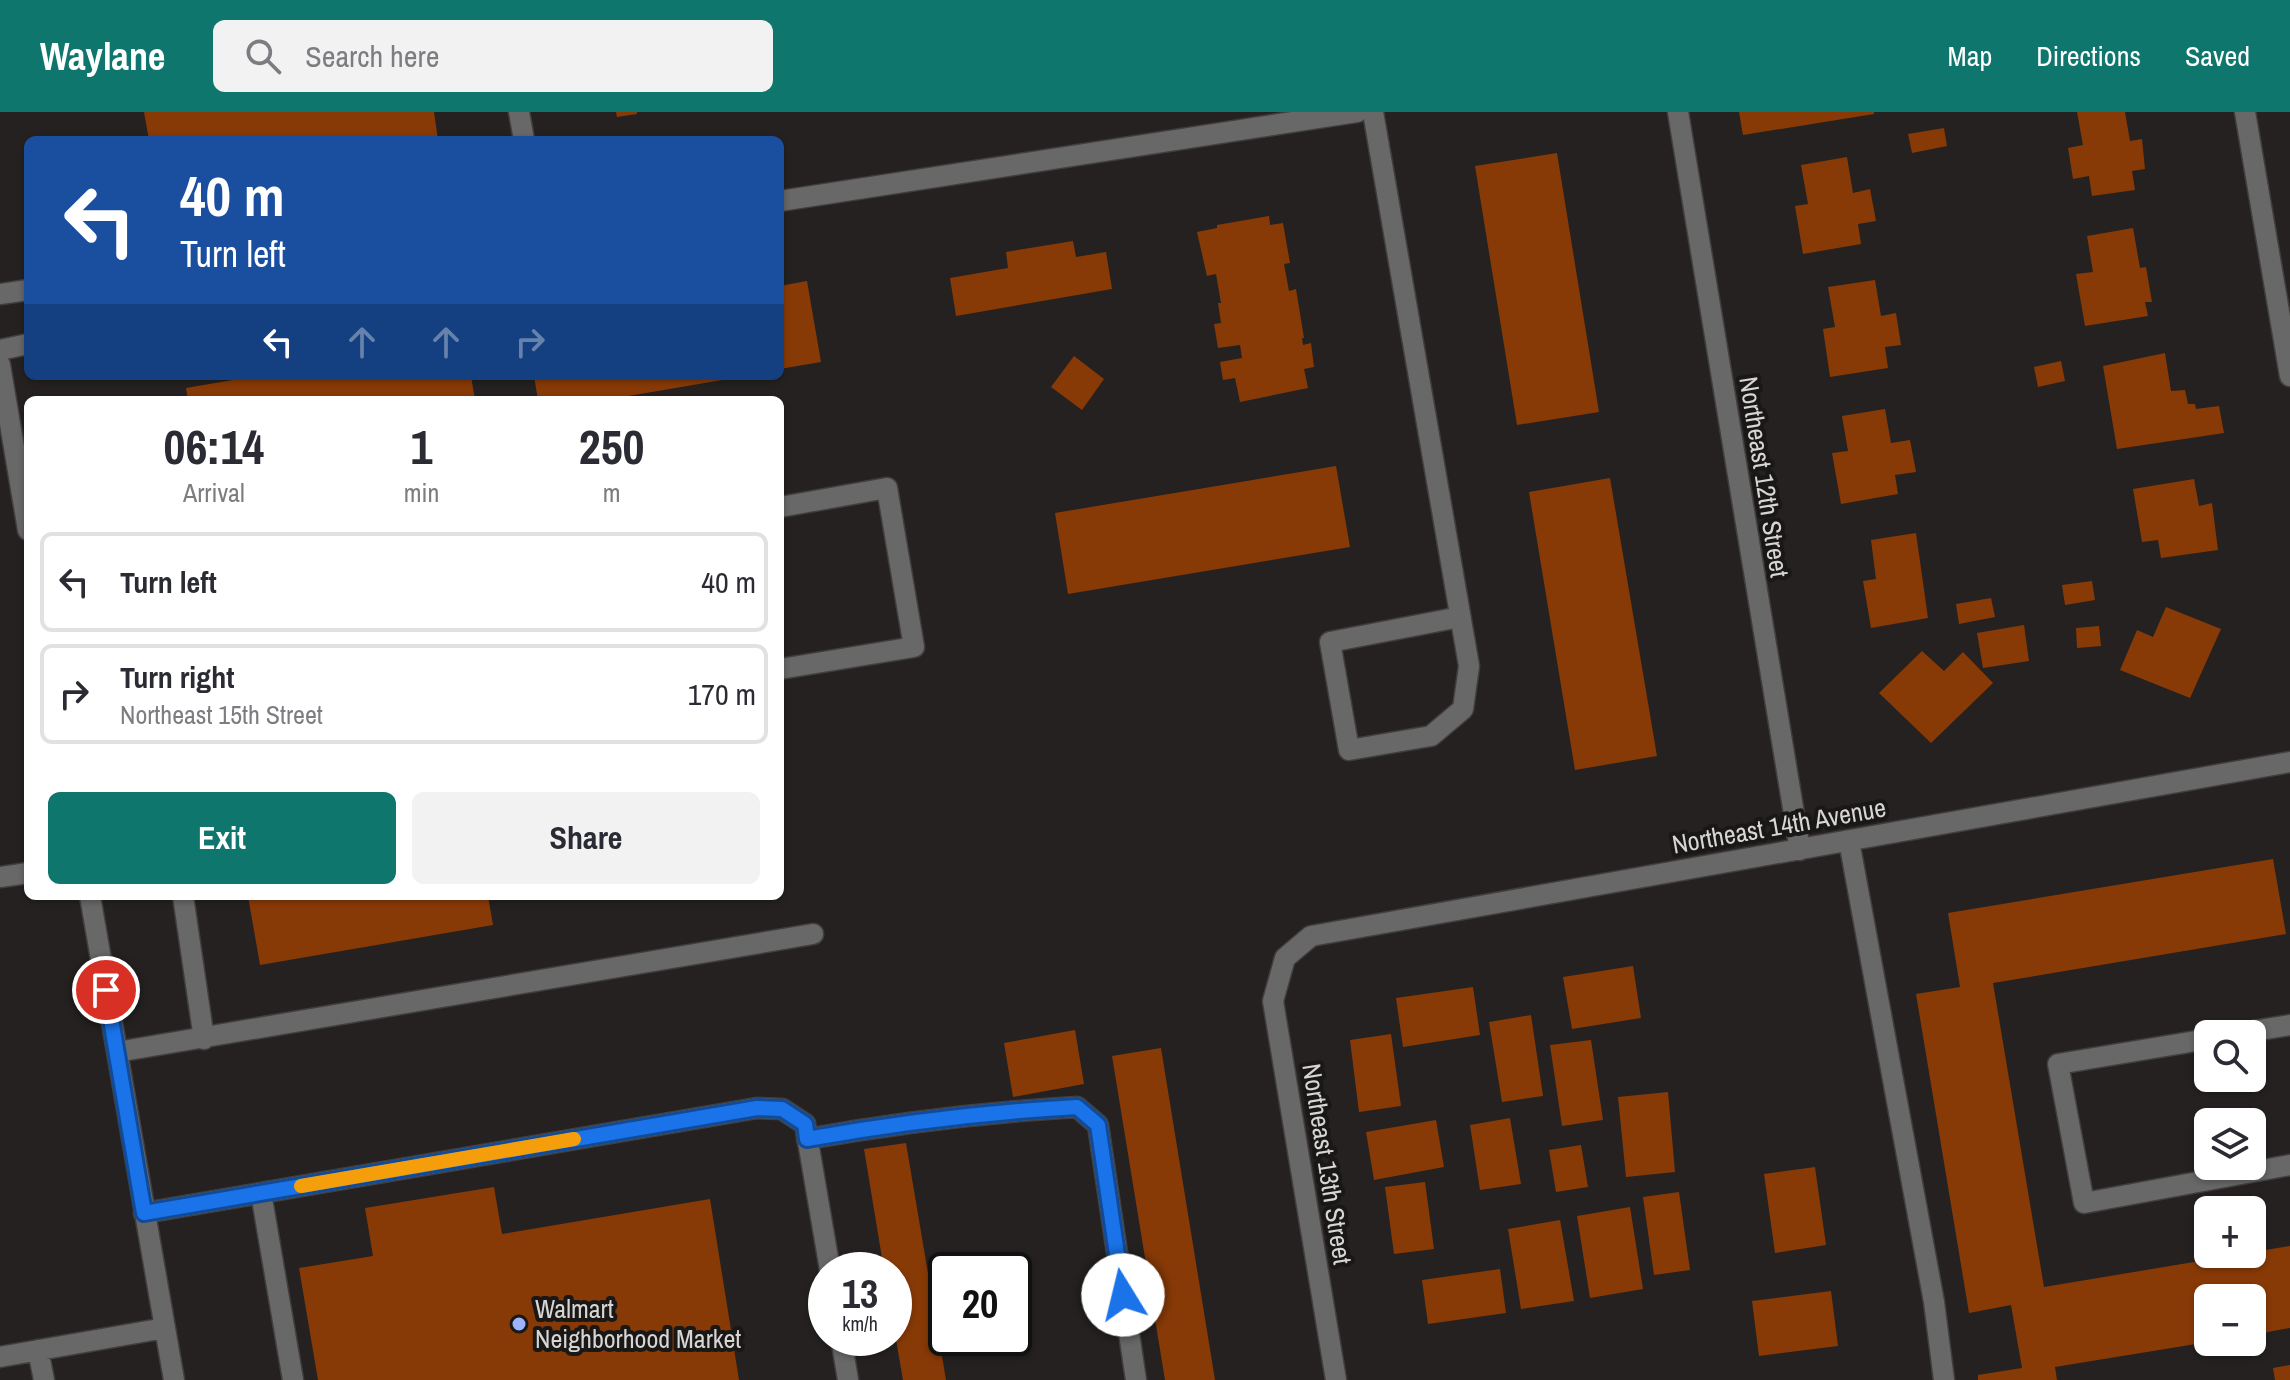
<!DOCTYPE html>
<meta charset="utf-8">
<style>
body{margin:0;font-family:"Archivo Narrow",sans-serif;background:#f2f2f3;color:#2b2b33;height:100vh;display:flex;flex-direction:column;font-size:30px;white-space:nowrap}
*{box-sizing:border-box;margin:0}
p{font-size:26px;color:#7c7c81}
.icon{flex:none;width:44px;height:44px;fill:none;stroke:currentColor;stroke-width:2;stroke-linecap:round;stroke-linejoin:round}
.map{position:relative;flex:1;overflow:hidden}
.sheet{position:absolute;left:24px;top:284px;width:760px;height:504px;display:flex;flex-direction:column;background:#fff;border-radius:12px;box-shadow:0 2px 6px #0004}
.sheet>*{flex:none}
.hud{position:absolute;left:24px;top:24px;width:760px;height:244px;border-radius:12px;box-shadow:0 2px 6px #0004;background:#1a4fa0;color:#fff;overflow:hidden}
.fabs{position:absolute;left:2194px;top:908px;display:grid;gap:16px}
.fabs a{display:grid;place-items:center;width:72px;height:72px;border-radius:12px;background:#fff;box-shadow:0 2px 6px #0004;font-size:40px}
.speed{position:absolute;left:808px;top:1140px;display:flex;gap:16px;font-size:40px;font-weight:700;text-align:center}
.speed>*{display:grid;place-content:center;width:104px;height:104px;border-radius:50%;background:#fff;box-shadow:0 2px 6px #0004;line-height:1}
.speed small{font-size:20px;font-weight:400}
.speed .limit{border:4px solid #111;border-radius:12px;background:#fff;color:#111}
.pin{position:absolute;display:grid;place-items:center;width:68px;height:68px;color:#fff;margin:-34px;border:4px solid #fff;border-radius:50%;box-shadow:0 2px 8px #0007}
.me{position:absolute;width:88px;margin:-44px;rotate:351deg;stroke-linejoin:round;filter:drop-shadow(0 0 6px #0008)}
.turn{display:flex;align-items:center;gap:28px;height:168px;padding:0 24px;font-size:36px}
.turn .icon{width:104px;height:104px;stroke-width:2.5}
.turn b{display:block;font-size:56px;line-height:68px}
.lanes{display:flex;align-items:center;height:76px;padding:0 24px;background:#0003;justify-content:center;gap:40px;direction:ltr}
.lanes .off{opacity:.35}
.eta{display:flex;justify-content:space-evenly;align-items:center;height:136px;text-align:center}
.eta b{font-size:48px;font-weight:700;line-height:56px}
.primary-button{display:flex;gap:16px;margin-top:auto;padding:16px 24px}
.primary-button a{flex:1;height:92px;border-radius:12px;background:#0f766e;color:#fff;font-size:32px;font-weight:700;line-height:92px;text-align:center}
.primary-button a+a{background:#f2f2f3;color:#2b2b33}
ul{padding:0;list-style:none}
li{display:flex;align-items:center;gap:24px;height:100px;margin:0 16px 12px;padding:0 8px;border:4px solid #e1e1e2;border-radius:12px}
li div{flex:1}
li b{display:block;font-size:30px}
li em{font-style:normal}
header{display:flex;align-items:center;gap:48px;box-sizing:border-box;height:112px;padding:0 40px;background:#0f766e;color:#fff}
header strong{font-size:38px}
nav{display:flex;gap:44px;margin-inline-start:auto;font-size:28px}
.search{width:560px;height:72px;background:#f2f2f3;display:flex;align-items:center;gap:20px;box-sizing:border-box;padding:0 28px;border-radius:12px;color:#7c7c81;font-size:30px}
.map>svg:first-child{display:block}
.building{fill:#883a06}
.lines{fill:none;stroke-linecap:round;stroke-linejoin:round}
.minor-casing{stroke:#413e3d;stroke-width:23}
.minor{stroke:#686869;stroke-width:20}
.route-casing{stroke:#114b97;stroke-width:20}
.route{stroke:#1a73e8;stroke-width:14}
.slow{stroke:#f59e0b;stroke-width:14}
.poi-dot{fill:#9db4fd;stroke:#1a1817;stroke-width:3}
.labels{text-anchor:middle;stroke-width:8;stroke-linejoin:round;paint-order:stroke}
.street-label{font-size:26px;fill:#d8d6d5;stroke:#1a1817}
.poi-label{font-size:26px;fill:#d8d6d5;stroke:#1a1817;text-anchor:start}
</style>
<header>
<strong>Waylane</strong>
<div class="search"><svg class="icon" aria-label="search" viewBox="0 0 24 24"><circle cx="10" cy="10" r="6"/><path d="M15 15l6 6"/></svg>Search here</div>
<nav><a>Map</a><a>Directions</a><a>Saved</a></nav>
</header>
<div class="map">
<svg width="2290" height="1268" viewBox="0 0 2290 1268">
<rect width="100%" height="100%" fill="#242120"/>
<path class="building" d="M 144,0 L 434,0 L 438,28 L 149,28 Z
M 616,0 L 637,0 L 637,2 L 617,5 Z
M 1739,0 L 1874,0 L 1874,2 L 1743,23 Z
M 2077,0 L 2125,0 L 2130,29 L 2142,27 L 2145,57 L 2132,59 L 2135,78 L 2092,84 L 2089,64 L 2073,67 L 2068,36 L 2083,33 Z
M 1944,16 L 1947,34 L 1912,41 L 1908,22 Z
M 1557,41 L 1599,300 L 1517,313 L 1475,54 Z
M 1847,45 L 1853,81 L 1870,77 L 1876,109 L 1858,112 L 1861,132 L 1803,142 L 1795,94 L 1808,92 L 1801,53 Z
M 1269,104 L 1270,113 L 1283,111 L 1290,151 L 1284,152 L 1289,179 L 1296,177 L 1304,226 L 1302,226 L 1303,233 L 1311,231 L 1314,255 L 1304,257 L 1308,276 L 1240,290 L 1235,266 L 1223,268 L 1220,250 L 1242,246 L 1240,233 L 1218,236 L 1214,212 L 1221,211 L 1218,191 L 1221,191 L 1216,162 L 1207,164 L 1197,120 L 1217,116 L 1217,113 Z
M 2133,116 L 2140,156 L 2146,155 L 2152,190 L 2145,190 L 2148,204 L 2085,214 L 2076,162 L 2093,160 L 2087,124 Z
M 1073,129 L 1076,145 L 1106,140 L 1112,177 L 956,204 L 950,166 L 1008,156 L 1006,140 Z
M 1875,168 L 1881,204 L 1896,201 L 1901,233 L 1885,235 L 1888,256 L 1830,265 L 1823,217 L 1835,215 L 1828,175 Z
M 807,169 L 821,250 L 780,257 L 780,174 Z
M 2165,241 L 2171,279 L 2185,278 L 2188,292 L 2195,292 L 2196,297 L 2219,294 L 2224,321 L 2117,337 L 2103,254 Z
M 1074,244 L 1104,267 L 1082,298 L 1051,275 Z
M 2061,249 L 2065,269 L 2038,275 L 2034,255 Z
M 256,264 L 471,264 L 475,288 L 188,288 L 186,276 Z
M 534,264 L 733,264 L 734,266 L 605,288 L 538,288 Z
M 1885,297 L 1891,331 L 1910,328 L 1916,360 L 1895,363 L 1898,382 L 1841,392 L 1832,341 L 1848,339 L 1842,304 Z
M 1336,354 L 1350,435 L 1068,482 L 1055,401 Z
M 1610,366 L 1657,644 L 1575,658 L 1529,380 Z
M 2194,367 L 2199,394 L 2212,391 L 2218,438 L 2161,446 L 2158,428 L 2142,430 L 2133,377 Z
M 1916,421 L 1928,506 L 1871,516 L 1863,469 L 1876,467 L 1871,428 Z
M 2092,469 L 2095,488 L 2065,493 L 2062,473 Z
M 1991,486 L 1995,505 L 1959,512 L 1956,492 Z
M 2166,495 L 2221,517 L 2190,586 L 2120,558 L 2137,518 L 2153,525 Z
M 2024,513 L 2029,549 L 1983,556 L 1977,521 Z
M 2099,514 L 2101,534 L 2077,536 L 2076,516 Z
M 1922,539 L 1944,559 L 1963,540 L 1993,571 L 1931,631 L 1879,581 Z
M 2273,747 L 2286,822 L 1993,871 L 2044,1175 L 2290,1134 L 2290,1216 L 2252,1223 L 2252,1186 L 2208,1186 L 2208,1230 L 2055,1255 L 2057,1268 L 1978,1268 L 1978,1263 L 2022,1256 L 2011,1193 L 1969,1201 L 1916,882 L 1960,875 L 1948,801 Z
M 248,784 L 488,784 L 493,813 L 260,853 Z
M 1633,854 L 1641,906 L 1572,917 L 1563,865 Z
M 1473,875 L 1480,923 L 1403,935 L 1396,886 Z
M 1531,903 L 1543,984 L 1502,990 L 1489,910 Z
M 1075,918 L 1084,972 L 1013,985 L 1004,931 Z
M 1391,922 L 1401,994 L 1359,1000 L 1350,928 Z
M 1591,928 L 1603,1008 L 1562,1014 L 1550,933 Z
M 1161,936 L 1215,1268 L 1165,1268 L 1112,944 Z
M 1668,980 L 1675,1060 L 1626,1065 L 1618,985 Z
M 1510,1006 L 1521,1072 L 1480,1078 L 1470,1013 Z
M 1436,1008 L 1444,1055 L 1374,1068 L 1366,1020 Z
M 906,1031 L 946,1268 L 903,1268 L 894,1216 L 894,1158 L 884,1158 L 864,1037 Z
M 1581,1033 L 1588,1075 L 1556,1080 L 1549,1038 Z
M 1815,1055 L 1826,1133 L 1775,1141 L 1764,1062 Z
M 1425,1070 L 1434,1137 L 1394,1142 L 1385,1075 Z
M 494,1075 L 502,1122 L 710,1087 L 739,1268 L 318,1268 L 299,1156 L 373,1144 L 365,1096 Z
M 1679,1080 L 1690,1158 L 1654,1163 L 1643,1085 Z
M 1630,1095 L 1643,1177 L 1590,1186 L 1577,1104 Z
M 1560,1108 L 1574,1189 L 1521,1197 L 1508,1117 Z
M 1500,1157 L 1506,1201 L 1428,1212 L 1422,1168 Z
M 1831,1179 L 1838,1234 L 1759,1244 L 1752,1189 Z
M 2290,1253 L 2290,1268 L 2275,1268 L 2273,1256 Z"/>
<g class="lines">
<defs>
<path id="minor" d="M 519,0 L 524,28
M 1373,0 L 1469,554 L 1463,597 L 1431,624 L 1349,638 L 1330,530 L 1460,505
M 1678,0 L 1800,738
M 2245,0 L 2290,264
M 780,89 L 1357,0
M 0,182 L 28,178
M 0,238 L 28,232
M 0,253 L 28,418
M 780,395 L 887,376 L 914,535 L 780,557
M 1849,729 L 1934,1190 L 1944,1268
M 0,765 L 28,761
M 90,784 L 174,1268
M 183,784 L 204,927
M 2235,922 L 2290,913
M 2208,927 L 2058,952 L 2084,1091 L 2290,1053
M 117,940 L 813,822
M 807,1027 C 897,1011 987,1000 1077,995 L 1098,1013 L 1136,1268
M 261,1081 L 293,1268
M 144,1101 L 757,996 L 782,997 L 805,1012 L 830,1158
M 841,1226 L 848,1268
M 38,1238 L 44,1268
M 0,1245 L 165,1216
M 1336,1268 L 1273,889 L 1285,846 L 1311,824 L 2290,650"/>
</defs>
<use href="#minor" class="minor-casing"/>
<use href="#minor" class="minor"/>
</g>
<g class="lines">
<defs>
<path id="route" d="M 106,878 L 144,1101 L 757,996 L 782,997 L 805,1012 L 807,1027 C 897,1011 987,1000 1077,995 L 1098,1013 L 1123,1183"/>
</defs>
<use href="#route" class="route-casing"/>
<use href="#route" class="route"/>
<path class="slow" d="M 301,1074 L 574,1027"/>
</g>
<circle class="poi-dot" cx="519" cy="1212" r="8"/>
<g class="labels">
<g class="street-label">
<text transform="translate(1764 365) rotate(81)" y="9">Northeast 12th Street</text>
<text transform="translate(1779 714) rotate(-10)" y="9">Northeast 14th Avenue</text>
<text transform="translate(1327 1052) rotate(81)" y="9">Northeast 13th Street</text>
</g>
<g class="poi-label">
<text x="535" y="1206">Walmart<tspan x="535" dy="30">Neighborhood Market</tspan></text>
</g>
</g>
</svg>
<div class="fabs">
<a><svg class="icon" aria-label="search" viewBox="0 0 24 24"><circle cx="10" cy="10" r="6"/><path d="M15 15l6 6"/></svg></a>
<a><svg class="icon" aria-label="layers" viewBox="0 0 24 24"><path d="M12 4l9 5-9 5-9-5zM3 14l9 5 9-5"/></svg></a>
<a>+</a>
<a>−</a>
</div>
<div class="speed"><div>13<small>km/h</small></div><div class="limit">20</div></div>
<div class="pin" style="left:106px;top:878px;background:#d93025"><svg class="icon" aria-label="arrive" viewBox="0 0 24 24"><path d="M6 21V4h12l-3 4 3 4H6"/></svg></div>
<svg class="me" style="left:1123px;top:1183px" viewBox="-20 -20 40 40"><circle r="19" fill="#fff"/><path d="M0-13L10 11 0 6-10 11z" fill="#1a73e8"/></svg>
<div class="hud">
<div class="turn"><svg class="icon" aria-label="left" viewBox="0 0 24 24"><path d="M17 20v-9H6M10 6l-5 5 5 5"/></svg><div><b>40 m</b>Turn left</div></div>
<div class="lanes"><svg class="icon" aria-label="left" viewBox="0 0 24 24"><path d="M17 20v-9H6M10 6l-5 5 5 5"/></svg><svg class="icon off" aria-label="ahead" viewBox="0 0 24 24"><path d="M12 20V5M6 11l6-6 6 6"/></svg><svg class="icon off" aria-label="ahead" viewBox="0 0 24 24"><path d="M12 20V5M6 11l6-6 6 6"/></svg><svg class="icon off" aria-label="right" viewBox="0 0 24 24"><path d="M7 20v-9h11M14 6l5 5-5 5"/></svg></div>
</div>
<section class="sheet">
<div class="eta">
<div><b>06:14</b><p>Arrival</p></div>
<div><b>1</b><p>min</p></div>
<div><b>250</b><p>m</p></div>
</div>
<ul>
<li><svg class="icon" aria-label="left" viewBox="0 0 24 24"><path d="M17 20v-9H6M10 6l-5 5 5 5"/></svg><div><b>Turn left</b></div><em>40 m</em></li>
<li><svg class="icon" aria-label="right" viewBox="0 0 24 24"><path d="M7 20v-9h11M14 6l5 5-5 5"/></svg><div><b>Turn right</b><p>Northeast 15th Street</p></div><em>170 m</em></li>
</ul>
<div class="primary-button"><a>Exit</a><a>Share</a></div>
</section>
</div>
